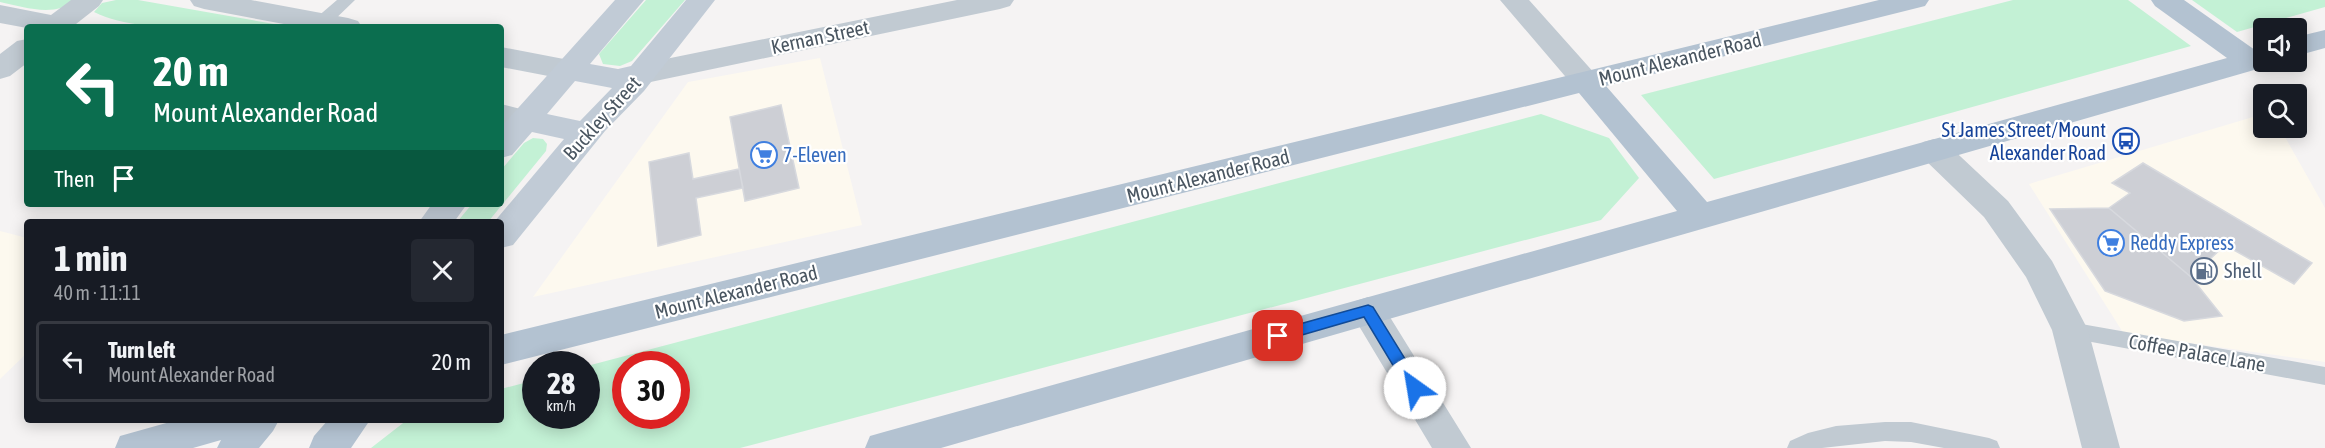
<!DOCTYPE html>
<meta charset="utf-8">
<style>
body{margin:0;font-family:"Asap Condensed",sans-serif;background:#242831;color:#f1f3f6;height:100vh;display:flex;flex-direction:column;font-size:22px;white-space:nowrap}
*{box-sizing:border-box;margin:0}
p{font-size:20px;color:#9ea1a6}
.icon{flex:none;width:33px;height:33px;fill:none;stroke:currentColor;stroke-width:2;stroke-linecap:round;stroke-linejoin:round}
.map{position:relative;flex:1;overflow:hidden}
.panel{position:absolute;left:24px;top:219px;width:480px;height:204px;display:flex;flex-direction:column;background:#171b24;border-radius:6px;box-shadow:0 3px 15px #0003}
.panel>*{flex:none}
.hud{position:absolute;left:24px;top:24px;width:480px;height:183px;border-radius:6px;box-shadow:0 3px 15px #0003;background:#0b6e4f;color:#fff;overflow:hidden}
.tools{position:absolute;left:2253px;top:18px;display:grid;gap:12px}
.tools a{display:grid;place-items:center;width:54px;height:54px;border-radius:6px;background:#171b24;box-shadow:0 3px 15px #0003;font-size:30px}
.speed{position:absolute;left:522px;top:351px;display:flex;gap:12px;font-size:30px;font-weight:700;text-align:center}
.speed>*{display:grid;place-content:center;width:78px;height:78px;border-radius:50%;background:#171b24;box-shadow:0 3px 15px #0003;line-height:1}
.speed small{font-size:15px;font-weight:400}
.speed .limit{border:9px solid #d22;background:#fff;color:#111}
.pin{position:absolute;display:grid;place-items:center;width:51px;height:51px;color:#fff;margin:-26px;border-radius:12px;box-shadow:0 3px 9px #0006}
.me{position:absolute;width:66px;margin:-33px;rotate:328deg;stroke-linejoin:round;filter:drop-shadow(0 0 4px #0008)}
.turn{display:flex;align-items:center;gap:21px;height:126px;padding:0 30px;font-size:27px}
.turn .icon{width:78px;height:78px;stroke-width:2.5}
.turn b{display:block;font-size:42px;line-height:51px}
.then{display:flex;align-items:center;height:57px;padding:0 30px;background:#0003;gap:12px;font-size:22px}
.round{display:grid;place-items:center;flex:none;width:63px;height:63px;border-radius:6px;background:#242831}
.overview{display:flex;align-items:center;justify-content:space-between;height:102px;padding:0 30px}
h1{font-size:36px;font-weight:700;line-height:45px}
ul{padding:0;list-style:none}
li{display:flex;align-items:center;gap:18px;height:81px;margin:0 12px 9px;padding:0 18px;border:3px solid #363941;border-radius:6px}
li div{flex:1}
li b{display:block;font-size:22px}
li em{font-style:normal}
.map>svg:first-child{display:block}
.commercial{fill:#fdf9ef}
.green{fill:#c3f1d5;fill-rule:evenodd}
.building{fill:#cdcfd5;stroke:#d7d9de;stroke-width:1.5}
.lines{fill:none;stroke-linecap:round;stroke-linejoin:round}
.service{fill:#c1cad2;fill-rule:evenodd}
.minor{fill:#c1cad2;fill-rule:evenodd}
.secondary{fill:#c1cbd6;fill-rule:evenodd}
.primary{fill:#b3c2d1;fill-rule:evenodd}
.route{fill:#1a73e8;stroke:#114b97;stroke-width:1.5}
.labels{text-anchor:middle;stroke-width:4.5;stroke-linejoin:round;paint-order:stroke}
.street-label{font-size:20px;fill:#4a5661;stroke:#fff}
.transit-label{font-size:20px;fill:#164399;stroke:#fff;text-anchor:end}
.shop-label{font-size:20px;fill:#366cbe;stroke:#fff;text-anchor:start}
.service-label{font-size:20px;fill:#4e5e75;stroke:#fff;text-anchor:start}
</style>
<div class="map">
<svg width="2325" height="448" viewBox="0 0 2325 448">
<rect width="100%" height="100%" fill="#f5f3f3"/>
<path class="commercial" d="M 820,58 L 862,225 L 533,297 L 688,82 Z
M 2263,114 L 2264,128 L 2280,128 L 2325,208 L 2325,362 L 2124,334 L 2029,184 Z
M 0,231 L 27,238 L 27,353 L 0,379 Z"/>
<path class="green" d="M 0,0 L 75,0 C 55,18 24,7 0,2 Z
M 116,0 L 138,0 L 291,27 C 235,27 143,36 94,12 L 102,3 Z
M 646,0 L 685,0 L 632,61 L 620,66 L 603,64 L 599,54 Z
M 2013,0 L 2128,0 L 2191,46 L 1714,179 L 1641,95 Z
M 2192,0 L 2325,0 L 2325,7 L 2237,32 Z
M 1541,114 L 1609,138 L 1639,178 L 1601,220 L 740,448 L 371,448 L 407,420 L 501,420 L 501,389 L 535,380 L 536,416 L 586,416 L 587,366 ZM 676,364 L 676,416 L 626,416 L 626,364 Z
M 533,138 L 543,139 L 547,144 L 546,151 L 488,222 L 457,222 L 472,204 L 501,204 L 501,170 L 524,143 Z"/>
<path class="building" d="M 781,105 L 799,188 L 745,201 L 730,117 Z
M 689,153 L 693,179 L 739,169 L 743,188 L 696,198 L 701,235 L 658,246 L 649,162 Z
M 2143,163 L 2312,263 L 2294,284 L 2225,245 L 2191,277 L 2109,208 L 2130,193 L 2112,183 Z
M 2109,208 L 2191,277 L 2222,316 L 2184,321 L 2105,291 L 2050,209 Z"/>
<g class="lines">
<path class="service" d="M 337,0 L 355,0 L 328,26 L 316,26 L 314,22 L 316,18 Z
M 2070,322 L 2325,367 L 2325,385 L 2070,338 L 2063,336 L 2060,330 L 2063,324 Z
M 1885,422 L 1911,422 L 1989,438 L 1997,441 L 2000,448 L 1944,448 L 1911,442 L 1885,441 L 1822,448 L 1787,448 L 1790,441 L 1808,433 L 1836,426 Z"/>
<path class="minor" d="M 71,0 L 103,0 L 99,6 L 76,24 L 78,27 L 27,28 L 0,23 L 0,5 L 51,15 Z
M 190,0 L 251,0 L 348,18 L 358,21 L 362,27 L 300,27 L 204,9 L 194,6 Z
M 957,0 L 1014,0 L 1010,6 L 1000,9 L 641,84 L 631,81 L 626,74 L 631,67 L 641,64 Z
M 1500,0 L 1529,0 L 1596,75 L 1601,82 L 1596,89 L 1586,92 L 1576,89 Z
M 27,39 L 27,63 L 10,76 L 0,79 L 0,54 L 17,41 Z
M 501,47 L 569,60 L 579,63 L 584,70 L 579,77 L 569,80 L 501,67 Z
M 501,104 L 536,113 L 540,120 L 536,127 L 525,131 L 501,124 Z
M 1934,139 L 1945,142 L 2008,201 L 2052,261 L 2088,330 L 2120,448 L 2082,448 L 2052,330 L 2026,277 L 1984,217 L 1923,158 L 1918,150 L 1923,142 Z
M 1368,297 L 1380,301 L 1471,448 L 1432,448 L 1350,311 L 1356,301 Z"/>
<path class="secondary" d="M 615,0 L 644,0 L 590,64 L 618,69 L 631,66 L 686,0 L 715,0 L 644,91 L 605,131 L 513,245 L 501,248 L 501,222 L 494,222 L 564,139 L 532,132 L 512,155 L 501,158 L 501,127 ZM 575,81 L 612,88 L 580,121 L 547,114 Z
M 432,204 L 467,204 L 454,222 L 419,222 Z"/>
<path class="primary" d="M 1879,0 L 1929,0 L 1925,6 L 1606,86 L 1707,202 L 2227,58 L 2155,6 L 2151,0 L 2184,0 L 2255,50 L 2264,48 L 2264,62 L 2276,62 L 2261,68 L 941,448 L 865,448 L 870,436 L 884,432 L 1677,211 L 1579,93 L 501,365 L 501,335 Z
M 2325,30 L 2325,48 L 2296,56 L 2296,37 Z
M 177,420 L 279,420 L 273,431 L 259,448 L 217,448 L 221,440 L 193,448 L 115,448 L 120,436 Z
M 328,420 L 370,420 L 351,448 L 309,448 L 314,436 Z"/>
</g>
<path class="route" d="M 1368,305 L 1373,307 L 1420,383 L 1422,388 L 1420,392 L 1415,394 L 1409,392 L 1364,317 L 1278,342 L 1273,340 L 1271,336 L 1273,332 L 1278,330 Z"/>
<defs>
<symbol id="bus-ring" viewBox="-11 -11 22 22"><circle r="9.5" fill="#fff" stroke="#1a4fb4" stroke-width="1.5"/><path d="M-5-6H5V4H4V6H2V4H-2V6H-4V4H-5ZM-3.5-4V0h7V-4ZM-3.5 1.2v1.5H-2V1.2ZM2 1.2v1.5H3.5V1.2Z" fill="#1a4fb4"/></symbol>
<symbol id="supermarket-ring" viewBox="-11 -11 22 22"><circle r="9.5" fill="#fff" stroke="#3f7fe0" stroke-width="1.5"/><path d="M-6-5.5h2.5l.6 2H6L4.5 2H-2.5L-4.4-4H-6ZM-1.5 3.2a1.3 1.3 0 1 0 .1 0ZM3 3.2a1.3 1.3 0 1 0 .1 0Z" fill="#3f7fe0"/></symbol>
<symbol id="fuel-ring" viewBox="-11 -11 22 22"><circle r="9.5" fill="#fff" stroke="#5c6f8a" stroke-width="1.5"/><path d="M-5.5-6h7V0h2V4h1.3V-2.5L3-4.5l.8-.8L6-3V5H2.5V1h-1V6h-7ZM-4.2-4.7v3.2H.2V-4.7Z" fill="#5c6f8a"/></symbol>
</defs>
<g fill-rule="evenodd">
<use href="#bus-ring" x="2111" y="126" width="30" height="30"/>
<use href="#supermarket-ring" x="749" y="140" width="30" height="30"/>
<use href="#supermarket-ring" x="2096" y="228" width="30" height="30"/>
<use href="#fuel-ring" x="2189" y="256" width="30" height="30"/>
</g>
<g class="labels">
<g class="street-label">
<text transform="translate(820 37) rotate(-12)" y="7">Kernan Street</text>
<text transform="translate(1680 59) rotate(-14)" y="7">Mount Alexander Road</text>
<text transform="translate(602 118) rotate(-48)" y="7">Buckley Street</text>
<text transform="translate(1208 176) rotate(-14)" y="7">Mount Alexander Road</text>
<text transform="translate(736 292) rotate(-14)" y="7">Mount Alexander Road</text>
<text transform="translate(2197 353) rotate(10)" y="7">Coffee Palace Lane</text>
</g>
<g class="transit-label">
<text x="2106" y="137">St James Street/Mount<tspan x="2106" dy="23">Alexander Road</tspan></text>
</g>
<g class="shop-label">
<text x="783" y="162">7-Eleven</text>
<text x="2130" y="250">Reddy Express</text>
</g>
<g class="service-label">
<text x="2224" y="278">Shell</text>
</g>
</g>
</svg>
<div class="tools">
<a><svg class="icon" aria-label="sound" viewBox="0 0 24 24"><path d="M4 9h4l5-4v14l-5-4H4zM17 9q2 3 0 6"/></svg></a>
<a><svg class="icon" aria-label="search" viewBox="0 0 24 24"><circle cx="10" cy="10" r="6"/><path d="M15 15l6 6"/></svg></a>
</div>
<div class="speed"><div>28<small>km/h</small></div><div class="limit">30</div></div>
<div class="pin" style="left:1278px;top:336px;background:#d93025"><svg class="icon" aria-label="arrive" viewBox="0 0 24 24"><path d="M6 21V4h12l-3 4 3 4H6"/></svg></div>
<svg class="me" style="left:1415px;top:388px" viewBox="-20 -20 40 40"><circle r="19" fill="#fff"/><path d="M0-13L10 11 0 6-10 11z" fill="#1a73e8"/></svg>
<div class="hud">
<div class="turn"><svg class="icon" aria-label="left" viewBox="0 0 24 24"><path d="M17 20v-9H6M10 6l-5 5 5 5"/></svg><div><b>20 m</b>Mount Alexander Road</div></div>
<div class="then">Then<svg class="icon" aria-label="arrive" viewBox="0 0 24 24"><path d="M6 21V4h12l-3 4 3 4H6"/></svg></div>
</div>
<section class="panel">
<div class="overview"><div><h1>1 min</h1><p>40 m · 11:11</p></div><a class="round"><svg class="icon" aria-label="close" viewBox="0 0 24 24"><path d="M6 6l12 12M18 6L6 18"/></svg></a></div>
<ul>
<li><svg class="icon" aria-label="left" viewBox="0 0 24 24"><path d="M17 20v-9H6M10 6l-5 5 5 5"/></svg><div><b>Turn left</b><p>Mount Alexander Road</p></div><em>20 m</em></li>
</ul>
</section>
</div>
